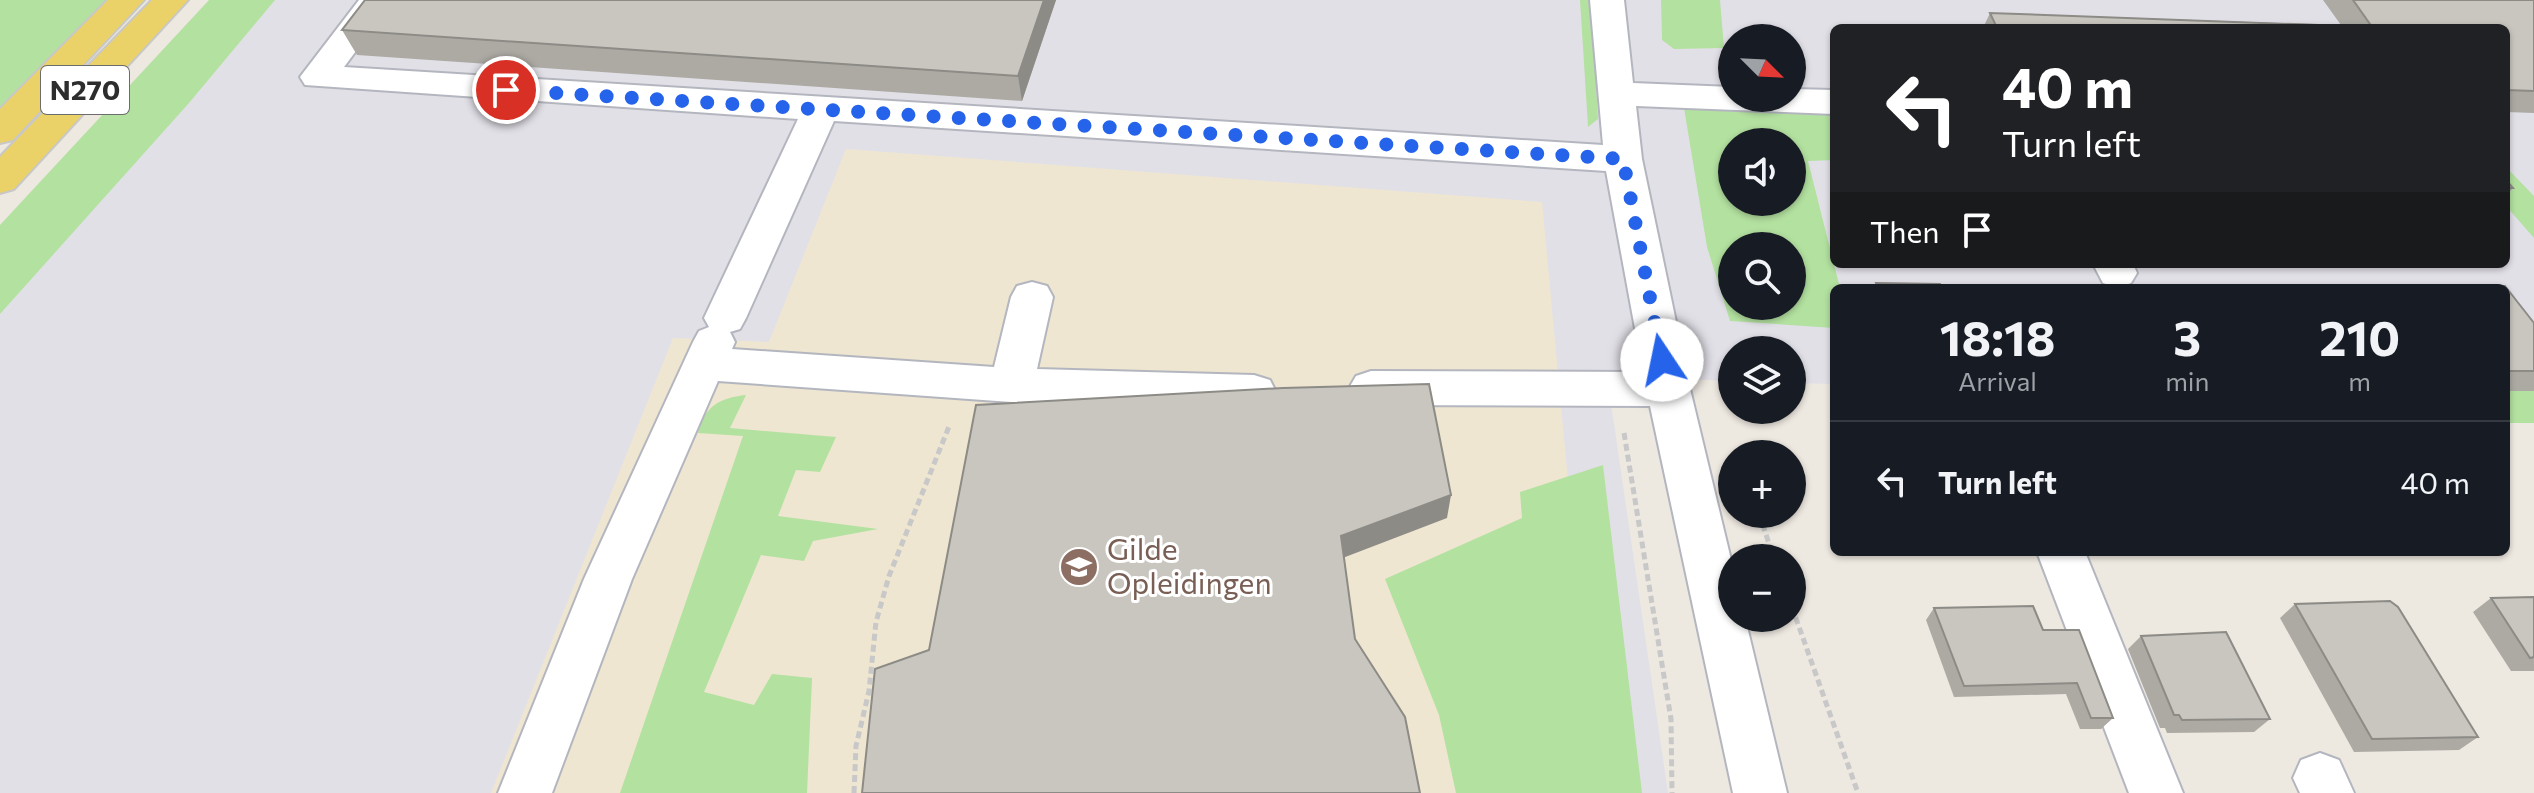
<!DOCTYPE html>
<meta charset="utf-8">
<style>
body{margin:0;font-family:Commissioner,sans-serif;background:#20242c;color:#f1f3f6;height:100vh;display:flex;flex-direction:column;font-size:30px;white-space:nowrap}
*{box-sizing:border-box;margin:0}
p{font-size:26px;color:#9ea1a6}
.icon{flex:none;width:44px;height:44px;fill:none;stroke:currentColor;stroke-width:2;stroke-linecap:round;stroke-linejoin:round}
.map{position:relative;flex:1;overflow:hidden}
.sheet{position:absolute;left:1830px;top:284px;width:680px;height:272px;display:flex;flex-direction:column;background:#171b24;border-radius:12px;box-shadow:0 2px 6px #0004}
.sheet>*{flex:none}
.hud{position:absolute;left:1830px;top:24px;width:680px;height:244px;border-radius:12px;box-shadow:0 2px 6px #0004;background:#202124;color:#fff;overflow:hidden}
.needle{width:52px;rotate:114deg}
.tools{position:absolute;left:1718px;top:24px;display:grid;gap:16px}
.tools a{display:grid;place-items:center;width:88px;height:88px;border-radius:50%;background:#171b24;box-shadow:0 2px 6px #0004;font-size:40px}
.pin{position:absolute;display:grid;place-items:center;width:68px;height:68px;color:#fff;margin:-34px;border:4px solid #fff;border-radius:50%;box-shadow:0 2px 8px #0007}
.me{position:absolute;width:88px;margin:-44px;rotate:349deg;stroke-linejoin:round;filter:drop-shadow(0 0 6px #0008)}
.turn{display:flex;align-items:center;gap:28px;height:168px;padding:0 40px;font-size:36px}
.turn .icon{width:104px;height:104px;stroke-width:2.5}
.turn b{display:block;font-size:56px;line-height:68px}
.then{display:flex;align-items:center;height:76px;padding:0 40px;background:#0003;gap:16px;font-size:30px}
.eta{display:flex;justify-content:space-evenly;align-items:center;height:136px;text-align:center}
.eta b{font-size:48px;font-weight:700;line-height:56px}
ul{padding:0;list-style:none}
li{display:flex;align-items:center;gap:24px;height:120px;padding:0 40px;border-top:2px solid #363941}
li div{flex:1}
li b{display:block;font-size:30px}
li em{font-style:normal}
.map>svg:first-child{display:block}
.industrial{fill:#e2e0e7;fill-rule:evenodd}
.education{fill:#eee6d1}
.green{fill:#b3e1a0;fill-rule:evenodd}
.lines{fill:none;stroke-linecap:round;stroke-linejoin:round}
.minor-casing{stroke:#b4b6bf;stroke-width:4}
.major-casing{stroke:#c8c8c8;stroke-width:4}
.path{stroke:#c8c8c8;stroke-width:5;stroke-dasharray:7 4;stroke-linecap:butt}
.minor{fill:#fff;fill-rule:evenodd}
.major{fill:#ead269;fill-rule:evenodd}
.wall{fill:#adaaa4}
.shaded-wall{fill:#8d8b86}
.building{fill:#c9c6bf;stroke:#8d8b86;stroke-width:2}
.route{stroke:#2563eb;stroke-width:14;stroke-dasharray:0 25.2}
.labels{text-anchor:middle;stroke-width:6;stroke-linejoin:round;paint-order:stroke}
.shield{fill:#fff;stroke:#6c6c6c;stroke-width:2}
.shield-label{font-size:28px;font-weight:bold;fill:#2d2d2d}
.education-label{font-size:30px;fill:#785e54;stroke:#fff;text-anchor:start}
</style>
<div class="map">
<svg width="2534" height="793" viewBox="0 0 2534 793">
<rect width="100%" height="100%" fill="#ede8e0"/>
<path class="industrial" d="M 217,0 L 2534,0 L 2534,412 L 2506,288 L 1834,288 L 1834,384 L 1792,383 L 1792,350 L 1732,350 L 1732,381 L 1607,376 L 1668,793 L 0,793 L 0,241 ZM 1834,28 L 2506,28 L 2506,264 L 1834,264 ZM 1732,38 L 1792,38 L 1792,98 L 1732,98 ZM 1732,142 L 1792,142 L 1792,202 L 1732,202 ZM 1732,246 L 1792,246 L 1792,306 L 1732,306 Z"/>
<path class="education" d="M 846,149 L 1542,202 L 1597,793 L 491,793 L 673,338 L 769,342 Z"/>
<path class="green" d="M 0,0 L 108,0 L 0,110 Z
M 209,0 L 275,0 L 189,103 L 0,314 L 0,225 Z
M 1580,0 L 1591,0 L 1598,119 L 1588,127 Z
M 1661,0 L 1720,0 L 1724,48 L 1674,49 L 1662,40 Z
M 1684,108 L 1834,114 L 1834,160 L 1808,161 L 1840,288 L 1834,288 L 1834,328 L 1730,321 L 1707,247 ZM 1732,142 L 1792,142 L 1792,202 L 1732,202 ZM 1732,246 L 1792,246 L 1792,306 L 1732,306 Z
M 2506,167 L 2534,196 L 2534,238 L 2506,206 Z
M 2534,382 L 2534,423 L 2506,423 L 2506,383 Z
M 746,395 L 730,428 L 836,437 L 820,472 L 796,470 L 778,516 L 878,529 L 813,541 L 804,561 L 761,555 L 704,692 L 754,705 L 772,674 L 812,678 L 807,793 L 620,793 L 743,436 L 698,433 C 705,406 719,398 746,395 Z
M 1603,465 L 1642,793 L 1456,793 L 1439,715 L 1385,579 L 1522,518 L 1520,492 Z"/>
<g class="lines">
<defs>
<path id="minor" d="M 359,0 L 394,0 L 344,67 L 1603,145 L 1590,0 L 1624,0 L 1633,83 L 1732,87 L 1732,98 L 1792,98 L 1792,89 L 1834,90 L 1834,114 L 1636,106 L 1642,159 L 1690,389 L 1732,564 L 1732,618 L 1745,618 L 1787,793 L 1733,793 L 1650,406 L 1371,405 L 1356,400 L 1349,388 L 1356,376 L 1371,371 L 1643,372 L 1606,171 L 834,121 L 746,318 L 740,329 L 730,332 L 735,342 L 732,349 L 994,367 L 1011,297 L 1017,286 L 1032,282 L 1047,286 L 1053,297 L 1037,369 L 1254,375 L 1270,380 L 1276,392 L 1270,404 L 1254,409 L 1011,402 L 718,381 L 632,579 L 552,793 L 498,793 L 584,579 L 693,342 L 699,331 L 709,327 L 704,318 L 798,119 L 305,85 L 300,77 Z
M 2093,264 L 2133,264 L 2137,273 L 2131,283 L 2117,288 L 2103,283 Z
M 2037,552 L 2085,552 L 2183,793 L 2129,793 Z
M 2320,753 L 2339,760 L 2354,793 L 2300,793 L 2293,778 L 2301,760 Z"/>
<path id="major" d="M 108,0 L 144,0 L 13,140 L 0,143 L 0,109 Z
M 152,0 L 188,0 L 14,189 L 0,193 L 0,157 Z"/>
</defs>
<use href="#minor" class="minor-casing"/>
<use href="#major" class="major-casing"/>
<path class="path" d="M 1624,433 L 1671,719 L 1672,793
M 1759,514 L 1774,558
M 1792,607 L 1858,793
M 854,793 L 856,746 L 869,691 L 876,622 L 889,576 L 950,424"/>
<use href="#minor" class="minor"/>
<use href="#major" class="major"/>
</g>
<path class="wall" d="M 365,0 L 1056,0 L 1022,101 L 357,55 L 342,30 Z
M 2323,0 L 2534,0 L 2534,113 L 2506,112 L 2506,28 L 1983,28 L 1990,13 L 2341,25 Z
M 2506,180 L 2513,188 L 2506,196 Z
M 2505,286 L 2534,323 L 2534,391 L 2506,391 L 2506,288 L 2298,288 Z
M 2534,597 L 2534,671 L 2511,671 L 2473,612 L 2491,598 Z
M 2295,604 L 2478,737 L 2459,750 L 2354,752 L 2280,618 Z
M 1934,608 L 2043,630 L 2113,718 L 2101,729 L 2080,729 L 2066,694 L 1954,697 L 1926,620 Z
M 2141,636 L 2270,719 L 2254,732 L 2167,733 L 2165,728 L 2160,728 L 2128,649 Z"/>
<path class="shaded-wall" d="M 1044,0 L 1056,0 L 1022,101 L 1018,76 Z
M 1451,495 L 1447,518 L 1340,559 L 1341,536 Z"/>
<path class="building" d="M 365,0 L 1044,0 L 1018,76 L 342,30 Z
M 2353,0 L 2534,0 L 2534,91 L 2506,90 L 2506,28 L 1997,28 L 1990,13 L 2372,27 Z
M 2506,180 L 2513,188 L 2506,188 Z
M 1876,283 L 1940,284 L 1941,288 L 1878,288 Z
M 2505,286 L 2534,323 L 2534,371 L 2506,371 L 2506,288 L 2299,287 Z
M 1429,384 L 1451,495 L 1341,536 L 1355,639 L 1405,717 L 1420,793 L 862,793 L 875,669 L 929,650 L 976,405 L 1283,388 Z
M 2534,597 L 2534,657 L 2530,658 L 2491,598 Z
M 2390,601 L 2398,607 L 2478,737 L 2372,739 L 2295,604 Z
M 2033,606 L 2043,630 L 2079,630 L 2113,718 L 2091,718 L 2077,683 L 1964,686 L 1934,608 Z
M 2226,632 L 2270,719 L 2182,720 L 2179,715 L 2174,715 L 2141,636 Z"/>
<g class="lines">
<path class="route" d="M 506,90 L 1623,159 L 1662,360"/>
</g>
<defs>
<symbol id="university-disc" viewBox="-11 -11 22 22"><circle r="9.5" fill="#8d6e63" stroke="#fff"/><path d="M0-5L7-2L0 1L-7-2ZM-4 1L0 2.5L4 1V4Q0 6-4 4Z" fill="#fff"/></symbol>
</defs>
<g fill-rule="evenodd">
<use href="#university-disc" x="1057" y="545" width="44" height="44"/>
</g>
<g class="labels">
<rect class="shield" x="41" y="66" width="88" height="48" rx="6"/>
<g class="shield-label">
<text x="85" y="100">N270</text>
</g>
<g class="education-label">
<text x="1107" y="560">Gilde<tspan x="1107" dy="34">Opleidingen</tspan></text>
</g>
</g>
</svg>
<div class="tools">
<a><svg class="needle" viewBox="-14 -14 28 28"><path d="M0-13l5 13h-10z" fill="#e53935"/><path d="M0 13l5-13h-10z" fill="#9ea1a6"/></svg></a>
<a><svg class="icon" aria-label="sound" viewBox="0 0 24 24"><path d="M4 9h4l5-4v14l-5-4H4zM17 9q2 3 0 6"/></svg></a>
<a><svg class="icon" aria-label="search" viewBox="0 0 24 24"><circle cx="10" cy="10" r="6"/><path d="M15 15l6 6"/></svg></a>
<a><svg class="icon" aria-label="layers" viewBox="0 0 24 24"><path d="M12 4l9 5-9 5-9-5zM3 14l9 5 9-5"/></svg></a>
<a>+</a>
<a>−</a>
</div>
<div class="pin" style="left:506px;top:90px;background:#d93025"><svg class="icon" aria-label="arrive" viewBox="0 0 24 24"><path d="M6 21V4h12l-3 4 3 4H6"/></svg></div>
<svg class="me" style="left:1662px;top:360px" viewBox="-20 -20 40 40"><circle r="19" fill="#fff"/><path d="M0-13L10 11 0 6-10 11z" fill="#2563eb"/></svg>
<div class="hud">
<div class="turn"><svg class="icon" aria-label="left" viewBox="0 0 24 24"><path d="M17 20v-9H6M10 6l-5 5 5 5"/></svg><div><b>40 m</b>Turn left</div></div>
<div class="then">Then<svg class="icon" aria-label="arrive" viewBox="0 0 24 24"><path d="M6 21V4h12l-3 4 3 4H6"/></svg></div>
</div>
<section class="sheet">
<div class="eta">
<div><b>18:18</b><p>Arrival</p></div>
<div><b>3</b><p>min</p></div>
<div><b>210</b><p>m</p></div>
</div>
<ul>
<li><svg class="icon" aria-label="left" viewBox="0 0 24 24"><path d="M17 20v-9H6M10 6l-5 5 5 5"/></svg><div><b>Turn left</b></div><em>40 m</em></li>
</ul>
</section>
</div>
